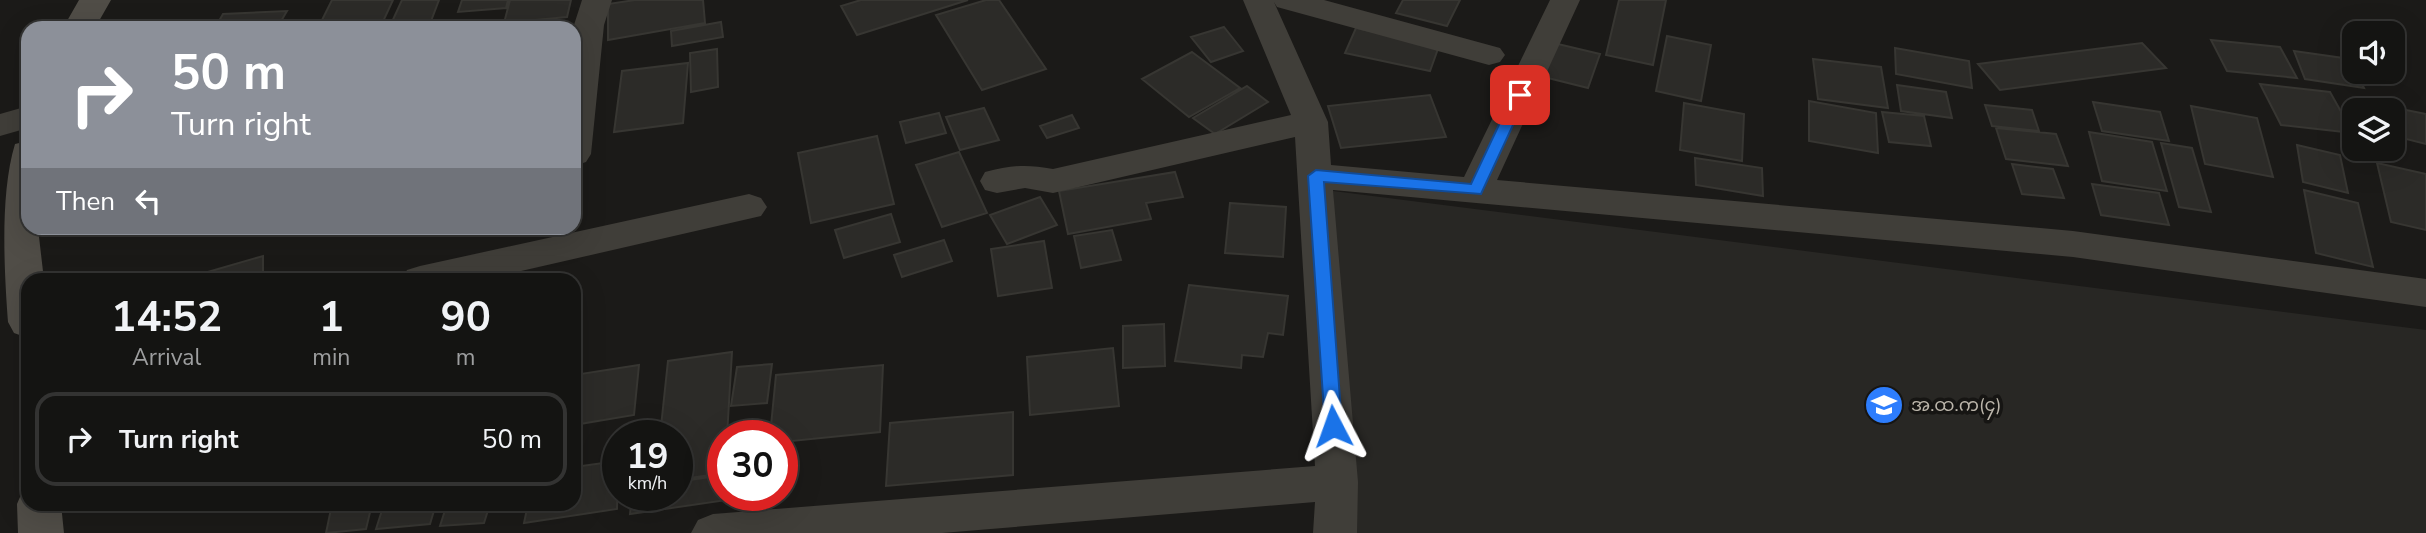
<!DOCTYPE html>
<meta charset="utf-8">
<style>
body{margin:0;font-family:"Nunito Sans","Noto Sans Myanmar",sans-serif;background:#1d1d1b;color:#f1f3f6;height:100vh;display:flex;flex-direction:column;font-size:26px;white-space:nowrap}
*{box-sizing:border-box;margin:0}
p{font-size:23px;color:#9d9e9f}
.icon{flex:none;width:38px;height:38px;fill:none;stroke:currentColor;stroke-width:2;stroke-linecap:round;stroke-linejoin:round}
.map{position:relative;flex:1;overflow:hidden}
.drawer{position:absolute;left:21px;top:273px;width:560px;height:238px;display:flex;flex-direction:column;background:#141412;border-radius:21px;box-shadow:0 7px 28px #0002,0 0 0 2px #333332}
.drawer>*{flex:none}
.banner{position:absolute;left:21px;top:21px;width:560px;height:214px;border-radius:21px;box-shadow:0 7px 28px #0002,0 0 0 2px #333332;background:#8c9099;color:#fff;overflow:hidden}
.fabs{position:absolute;left:2342px;top:21px;display:grid;gap:14px}
.fabs a{display:grid;place-items:center;width:63px;height:63px;border-radius:14px;background:#141412;box-shadow:0 7px 28px #0002,0 0 0 2px #333332;font-size:35px}
.speed{position:absolute;left:602px;top:420px;display:flex;gap:14px;font-size:35px;font-weight:700;text-align:center}
.speed>*{display:grid;place-content:center;width:91px;height:91px;border-radius:50%;background:#141412;box-shadow:0 7px 28px #0002,0 0 0 2px #333332;line-height:1}
.speed small{font-size:18px;font-weight:400}
.speed .limit{border:10px solid #d22;background:#fff;color:#111}
.pin{position:absolute;display:grid;place-items:center;width:60px;height:60px;color:#fff;margin:-30px;border-radius:14px;box-shadow:0 4px 10px #0006}
.me{position:absolute;width:77px;margin:-38px;rotate:356deg;stroke-linejoin:round;filter:drop-shadow(0 0 5px #0008)}
.turn{display:flex;align-items:center;gap:24px;height:147px;padding:0 35px;font-size:32px}
.turn .icon{width:91px;height:91px;stroke-width:2.5}
.turn b{display:block;font-size:49px;line-height:60px}
.then{display:flex;align-items:center;height:66px;padding:0 35px;background:#0003;gap:14px;font-size:26px}
.eta{display:flex;justify-content:space-evenly;align-items:center;height:119px;text-align:center}
.eta b{font-size:42px;font-weight:700;line-height:49px}
ul{padding:0;list-style:none}
li{display:flex;align-items:center;gap:21px;height:94px;margin:0 14px 10px;padding:0 21px;border:4px solid #333332;border-radius:21px}
li div{flex:1}
li b{display:block;font-size:26px}
li em{font-style:normal}
.map>svg:first-child{display:block}
.built{fill:#282724}
.building{fill:#2c2b28;stroke:#373632;stroke-width:2}
.lines{fill:none;stroke-linecap:round;stroke-linejoin:round}
.street{fill:#403e39;fill-rule:evenodd}
.secondary{fill:#504d47;fill-rule:evenodd}
.route{fill:#1a73e8;stroke:#114b97;stroke-width:2}
.labels{text-anchor:middle;stroke-width:7;stroke-linejoin:round;paint-order:stroke}
.poi-label{font-size:18px;fill:#bbb5aa;stroke:#161513;text-anchor:start}
</style>
<div class="map">
<svg width="2426" height="533" viewBox="0 0 2426 533">
<rect width="100%" height="100%" fill="#1b1a18"/>
<path class="built" d="M 1333,191 L 2426,330 L 2426,533 L 1344,533 Z"/>
<path class="building" d="M 332,0 L 393,0 L 380,28 L 318,28 Z
M 402,0 L 439,0 L 431,21 L 391,24 Z
M 462,0 L 508,0 L 506,8 L 458,12 Z
M 510,0 L 571,0 L 567,17 L 504,23 Z
M 635,0 L 703,0 L 705,23 L 608,40 L 608,4 Z
M 861,0 L 968,0 L 857,35 L 841,6 Z
M 986,0 L 999,0 L 1046,69 L 982,90 L 936,15 Z
M 1403,0 L 1460,0 L 1447,26 L 1396,13 Z
M 1619,0 L 1666,0 L 1653,65 L 1606,55 Z
M 287,11 L 277,28 L 215,28 L 223,14 Z
M 721,22 L 723,37 L 672,46 L 671,31 Z
M 1224,27 L 1243,51 L 1211,62 L 1191,37 Z
M 1356,28 L 1439,46 L 1430,71 L 1345,53 Z
M 1667,36 L 1711,45 L 1701,101 L 1656,91 Z
M 1541,40 L 1600,54 L 1588,88 L 1528,73 Z
M 2211,40 L 2280,47 L 2297,78 L 2227,71 Z
M 2142,43 L 2166,68 L 2000,90 L 1978,64 Z
M 1895,48 L 1969,61 L 1972,88 L 1896,74 Z
M 717,49 L 718,87 L 691,92 L 690,53 Z
M 2294,51 L 2350,59 L 2354,72 L 2356,72 L 2364,88 L 2305,79 Z
M 1192,52 L 1240,88 L 1189,117 L 1142,79 Z
M 1813,59 L 1881,67 L 1888,108 L 1818,99 Z
M 688,63 L 683,123 L 614,132 L 622,71 Z
M 2260,84 L 2330,92 L 2353,133 L 2281,125 Z
M 1897,85 L 1946,92 L 1952,118 L 1901,111 Z
M 1247,86 L 1268,102 L 1215,134 L 1193,118 Z
M 1430,95 L 1446,137 L 1341,148 L 1328,106 Z
M 1809,101 L 1876,113 L 1878,153 L 1809,141 Z
M 2093,102 L 2160,112 L 2169,141 L 2102,131 Z
M 1684,103 L 1744,114 L 1742,161 L 1680,150 Z
M 1985,105 L 2032,110 L 2039,131 L 1992,126 Z
M 2191,106 L 2257,118 L 2273,177 L 2205,164 Z
M 984,108 L 999,140 L 960,150 L 946,117 Z
M 2396,108 L 2426,114 L 2426,144 L 2406,139 Z
M 1882,112 L 1924,116 L 1931,146 L 1889,142 Z
M 939,113 L 946,133 L 906,143 L 900,122 Z
M 1072,115 L 1079,128 L 1047,138 L 1040,126 Z
M 1996,128 L 2056,134 L 2068,166 L 2006,159 Z
M 2089,132 L 2152,142 L 2167,191 L 2102,181 Z
M 877,136 L 894,204 L 811,223 L 798,153 Z
M 2161,143 L 2192,148 L 2211,212 L 2179,207 Z
M 2297,145 L 2340,155 L 2348,193 L 2303,182 Z
M 959,152 L 987,213 L 942,227 L 916,165 Z
M 1695,158 L 1762,168 L 1763,196 L 1696,185 Z
M 2377,163 L 2426,174 L 2426,230 L 2391,222 Z
M 2012,164 L 2053,169 L 2064,198 L 2022,194 Z
M 1175,172 L 1183,197 L 1146,203 L 1151,219 L 1068,234 L 1059,191 Z
M 2092,184 L 2159,193 L 2169,225 L 2101,215 Z
M 2304,190 L 2358,203 L 2373,267 L 2316,253 Z
M 1040,197 L 1057,225 L 1007,244 L 990,215 Z
M 1230,203 L 1286,207 L 1283,257 L 1225,253 Z
M 891,214 L 900,242 L 844,258 L 835,230 Z
M 1112,230 L 1121,260 L 1081,268 L 1074,236 Z
M 944,240 L 952,261 L 902,277 L 894,255 Z
M 1044,241 L 1052,288 L 998,296 L 991,249 Z
M 263,256 L 263,280 L 180,280 Z
M 1189,285 L 1288,296 L 1283,335 L 1268,333 L 1263,357 L 1242,355 L 1241,368 L 1175,361 Z
M 1164,324 L 1165,366 L 1123,368 L 1123,326 Z
M 1113,348 L 1119,406 L 1030,415 L 1027,357 Z
M 732,352 L 727,436 L 723,436 L 723,473 L 677,480 L 677,436 L 660,436 L 668,361 Z
M 772,364 L 767,403 L 731,406 L 737,367 Z
M 639,365 L 634,415 L 574,425 L 574,375 Z
M 883,365 L 880,432 L 782,442 L 782,436 L 770,436 L 776,375 Z
M 1013,412 L 1013,475 L 886,486 L 890,423 Z
M 618,461 L 617,509 L 524,523 L 528,504 L 574,504 L 574,467 Z
M 723,475 L 723,495 L 727,495 L 727,500 L 630,514 L 632,495 L 677,495 L 677,482 Z
M 332,504 L 372,504 L 366,529 L 326,533 Z
M 384,504 L 436,504 L 430,524 L 376,529 Z
M 447,504 L 490,504 L 484,523 L 440,526 Z"/>
<g class="lines">
<path class="street" d="M 582,0 L 612,0 L 604,25 L 591,154 L 586,162 L 574,166 L 573,28 Z
M 1243,0 L 1324,0 L 1500,48 L 1505,55 L 1500,62 L 1489,65 L 1277,7 L 1274,2 L 1328,122 L 1331,165 L 1464,177 L 1550,0 L 1580,0 L 1497,180 L 2073,231 L 2426,279 L 2426,307 L 2073,257 L 1333,190 L 1358,482 L 1357,533 L 1313,533 L 1315,502 L 942,533 L 691,533 L 698,520 L 713,514 L 1315,466 L 1295,137 L 1053,193 L 1025,188 L 997,193 L 985,190 L 980,181 L 985,172 C 1011,165 1027,164 1053,169 L 1291,115 Z
M 28,106 L 28,128 L 0,136 L 0,114 Z
M 749,194 L 761,198 L 767,207 L 761,216 L 482,280 L 401,280 L 407,270 L 420,266 Z"/>
<path class="secondary" d="M 79,0 L 111,0 L 95,28 L 63,28 Z
M 28,141 L 28,228 L 38,228 L 44,280 L 28,280 L 28,338 L 14,333 L 8,322 C 4,268 0,193 15,144 Z
M 28,489 L 28,504 L 61,504 L 64,533 L 18,533 L 17,504 L 23,490 Z"/>
</g>
<path class="route" d="M 1520,90 L 1527,95 L 1481,194 L 1324,182 L 1342,426 L 1340,431 L 1333,433 L 1327,431 L 1325,426 L 1308,176 L 1316,170 L 1471,184 L 1513,95 Z"/>
<defs>
<symbol id="school-disc" viewBox="-11 -11 22 22"><circle r="9.5" fill="#2d7dfd" stroke="#161513"/><path d="M0-5L7-2L0 1L-7-2ZM-4 1L0 2.5L4 1V4Q0 6-4 4Z" fill="#fff"/></symbol>
</defs>
<g fill-rule="evenodd">
<use href="#school-disc" x="1862" y="383" width="44" height="44"/>
</g>
<g class="labels">
<g class="poi-label">
<text x="1911" y="411">အ.ထ.က(၄)</text>
</g>
</g>
</svg>
<div class="fabs">
<a><svg class="icon" aria-label="sound" viewBox="0 0 24 24"><path d="M4 9h4l5-4v14l-5-4H4zM17 9q2 3 0 6"/></svg></a>
<a><svg class="icon" aria-label="layers" viewBox="0 0 24 24"><path d="M12 4l9 5-9 5-9-5zM3 14l9 5 9-5"/></svg></a>
</div>
<div class="speed"><div>19<small>km/h</small></div><div class="limit">30</div></div>
<div class="pin" style="left:1520px;top:95px;background:#d93025"><svg class="icon" aria-label="arrive" viewBox="0 0 24 24"><path d="M6 21V4h12l-3 4 3 4H6"/></svg></div>
<svg class="me" style="left:1333px;top:426px" viewBox="-20 -20 40 40"><path d="M0-17L14 15 0 8-14 15z" fill="#1a73e8" stroke="#fff" stroke-width="4"/></svg>
<div class="banner">
<div class="turn"><svg class="icon" aria-label="right" viewBox="0 0 24 24"><path d="M7 20v-9h11M14 6l5 5-5 5"/></svg><div><b>50 m</b>Turn right</div></div>
<div class="then">Then<svg class="icon" aria-label="left" viewBox="0 0 24 24"><path d="M17 20v-9H6M10 6l-5 5 5 5"/></svg></div>
</div>
<section class="drawer">
<div class="eta">
<div><b>14:52</b><p>Arrival</p></div>
<div><b>1</b><p>min</p></div>
<div><b>90</b><p>m</p></div>
</div>
<ul>
<li><svg class="icon" aria-label="right" viewBox="0 0 24 24"><path d="M7 20v-9h11M14 6l5 5-5 5"/></svg><div><b>Turn right</b></div><em>50 m</em></li>
</ul>
</section>
</div>
